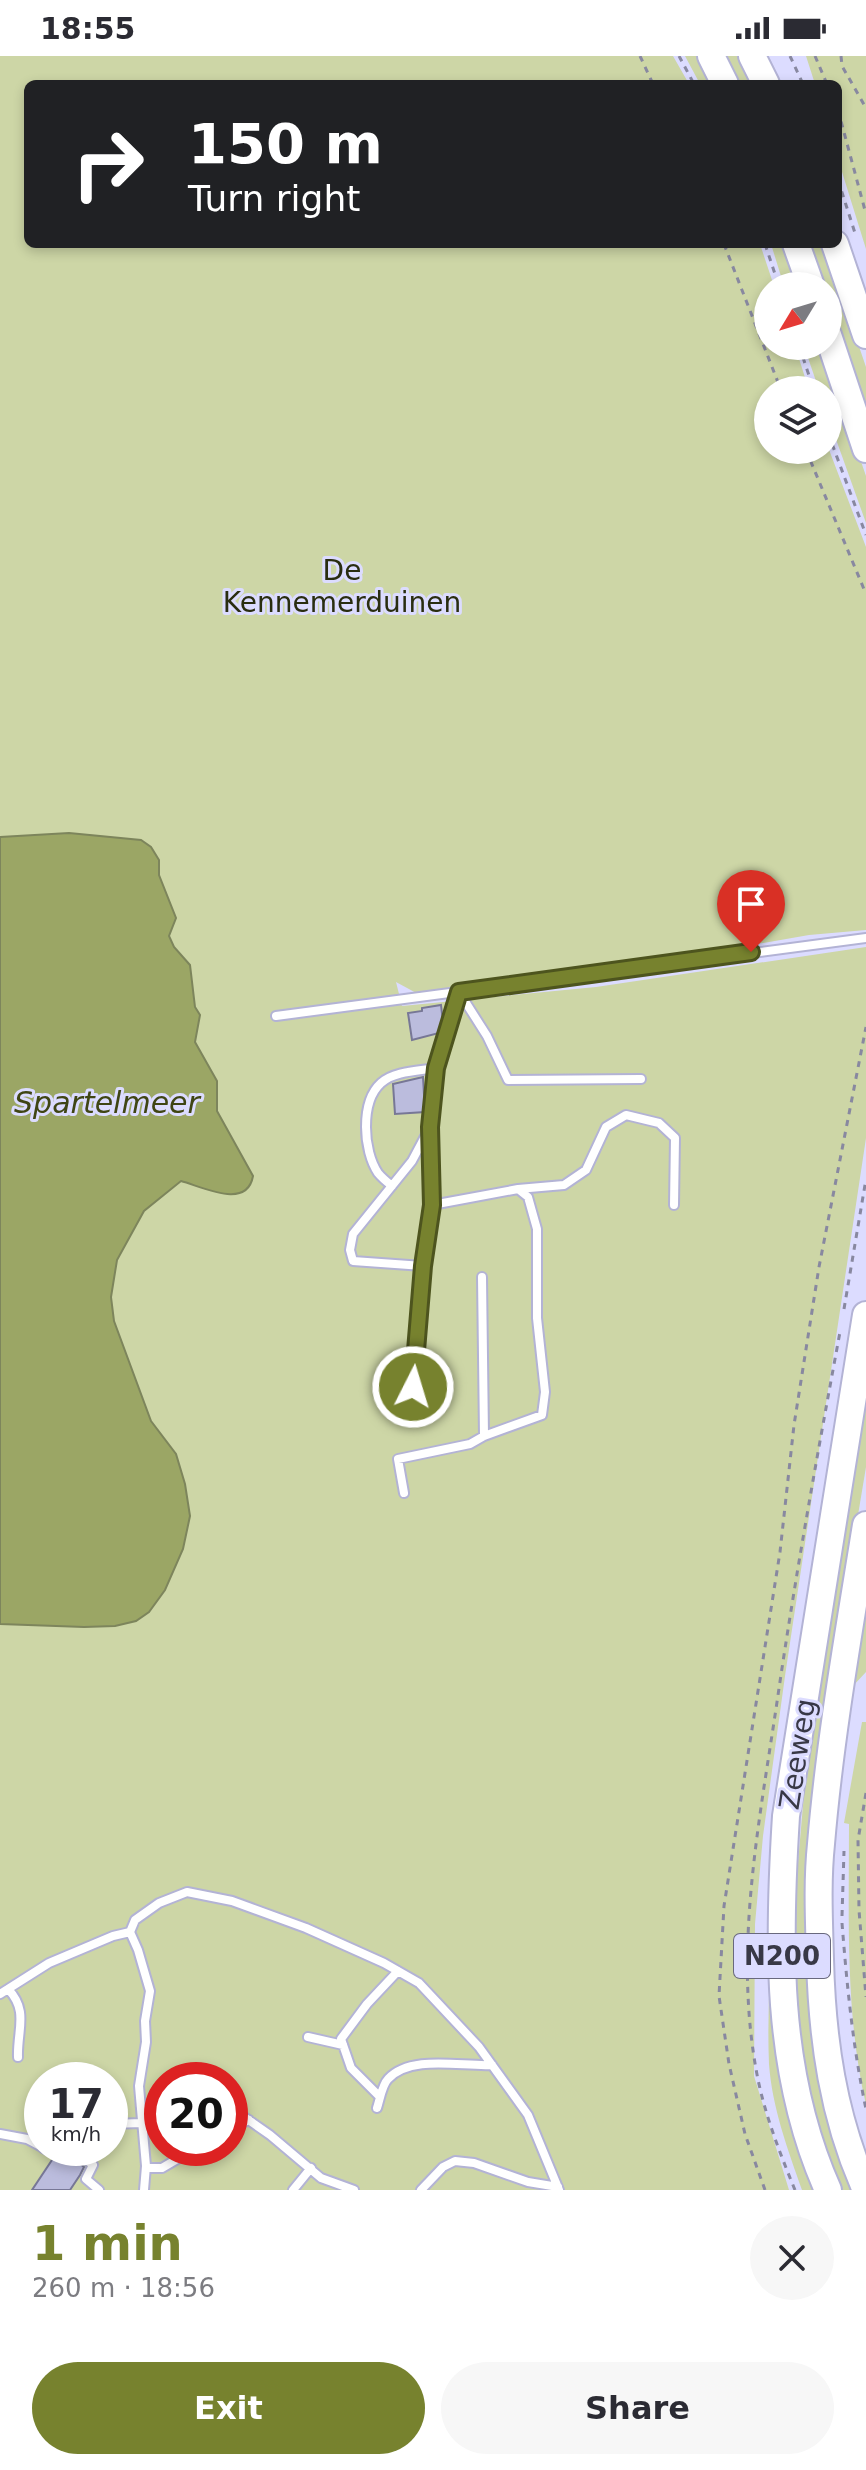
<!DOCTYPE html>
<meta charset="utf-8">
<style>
body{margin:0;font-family:"DejaVu Sans",sans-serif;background:#f7f7f7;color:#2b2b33;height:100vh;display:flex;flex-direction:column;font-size:30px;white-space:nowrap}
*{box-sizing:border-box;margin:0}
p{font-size:26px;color:#7c7c81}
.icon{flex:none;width:44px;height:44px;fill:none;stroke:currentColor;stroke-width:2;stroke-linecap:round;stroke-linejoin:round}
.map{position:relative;height:2134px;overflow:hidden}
.sheet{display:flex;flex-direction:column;background:#fff;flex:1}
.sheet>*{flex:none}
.top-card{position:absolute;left:24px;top:24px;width:818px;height:168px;border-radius:12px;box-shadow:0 4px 12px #0003;background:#202124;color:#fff;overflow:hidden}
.needle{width:52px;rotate:232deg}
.buttons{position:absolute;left:754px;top:216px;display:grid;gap:16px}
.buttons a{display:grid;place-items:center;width:88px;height:88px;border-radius:50%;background:#fff;box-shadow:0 4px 12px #0003;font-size:40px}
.speed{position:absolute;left:24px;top:2006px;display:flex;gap:16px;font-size:40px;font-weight:700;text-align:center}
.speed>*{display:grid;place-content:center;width:104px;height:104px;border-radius:50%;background:#fff;box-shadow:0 4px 12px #0003;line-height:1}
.speed small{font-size:20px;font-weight:400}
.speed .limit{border:12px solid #d22;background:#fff;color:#111}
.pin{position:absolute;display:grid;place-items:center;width:68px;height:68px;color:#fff;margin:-82px -34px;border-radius:50% 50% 50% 0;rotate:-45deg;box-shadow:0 0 8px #0007}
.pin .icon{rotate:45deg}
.me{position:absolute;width:88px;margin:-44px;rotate:5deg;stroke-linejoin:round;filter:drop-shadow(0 0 6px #0008)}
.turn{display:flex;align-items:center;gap:28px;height:168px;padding:0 32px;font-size:36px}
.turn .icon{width:104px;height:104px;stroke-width:2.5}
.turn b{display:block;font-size:56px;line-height:68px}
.round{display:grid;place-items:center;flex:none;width:84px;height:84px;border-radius:42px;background:#f7f7f7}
.summary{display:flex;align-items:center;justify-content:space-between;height:136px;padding:0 32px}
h1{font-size:48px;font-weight:800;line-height:60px;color:#77822e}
.button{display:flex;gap:16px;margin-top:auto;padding:16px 32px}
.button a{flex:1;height:92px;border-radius:48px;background:#77822e;color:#fff;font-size:32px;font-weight:800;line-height:92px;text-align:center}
.button a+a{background:#f7f7f7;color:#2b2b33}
.status{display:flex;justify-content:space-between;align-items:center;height:56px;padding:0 40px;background:#fff;direction:ltr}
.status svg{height:22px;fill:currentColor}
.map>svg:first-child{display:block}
.green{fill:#cdd6a6;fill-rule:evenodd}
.water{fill:#9ba665;stroke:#7d855c;stroke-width:2}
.building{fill:#bbbcdd;stroke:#777796;stroke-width:2}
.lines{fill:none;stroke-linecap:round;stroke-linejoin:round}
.lane-casing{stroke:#b3b3d5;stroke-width:12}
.primary-casing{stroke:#b3b3d5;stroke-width:30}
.path{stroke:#8888a0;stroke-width:3;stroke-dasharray:6 6;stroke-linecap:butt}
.lane{stroke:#fff;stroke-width:8}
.primary{stroke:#fff;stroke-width:26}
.route-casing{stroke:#4d541e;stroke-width:20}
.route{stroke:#77822e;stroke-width:14}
.labels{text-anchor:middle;stroke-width:6;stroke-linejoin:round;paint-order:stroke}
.shield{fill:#dcdcff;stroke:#69697e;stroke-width:2}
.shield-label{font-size:26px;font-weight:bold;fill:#383846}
.park-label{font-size:28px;fill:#292d10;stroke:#dcdcff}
.street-label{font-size:28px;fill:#383846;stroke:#dcdcff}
.water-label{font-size:30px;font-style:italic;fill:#3f4514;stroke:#dcdcff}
</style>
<div class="status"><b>18:55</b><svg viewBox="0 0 49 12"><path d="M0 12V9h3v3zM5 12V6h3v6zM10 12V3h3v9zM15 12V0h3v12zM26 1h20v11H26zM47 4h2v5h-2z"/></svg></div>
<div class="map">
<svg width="866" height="2134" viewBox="0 0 866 2134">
<rect width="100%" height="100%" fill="#dcdcff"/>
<path class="green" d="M 0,0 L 673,0 L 689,28 L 28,28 L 28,188 L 760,188 L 774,230 L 768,230 L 768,290 L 795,290 L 809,334 L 768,334 L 768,394 L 828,394 L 828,391 L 866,491 L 866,874 L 809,879 L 431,945 L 396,926 L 402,950 L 596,931 L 866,891 L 866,1082 L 785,1620 L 763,1780 L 755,1868 L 754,2020 L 789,2134 L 0,2134 ZM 42,2024 L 110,2024 L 110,2092 L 42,2092 ZM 162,2024 L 230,2024 L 230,2092 L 162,2092 Z
M 685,0 L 702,0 L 716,28 L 700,28 Z
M 724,0 L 742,0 L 756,28 L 739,28 Z
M 806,0 L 866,0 L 866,193 L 838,103 L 838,28 L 815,28 Z
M 771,188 L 786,188 L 800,230 L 784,230 Z
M 807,188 L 824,188 L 866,311 L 866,363 L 828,253 L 828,230 L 820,230 Z
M 804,290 L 821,290 L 866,420 L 866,467 L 828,361 L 828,334 L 819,334 Z
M 866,1313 L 866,1411 L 857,1465 L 815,1812 L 856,2134 L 837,2134 L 830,2122 L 798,1990 L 793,1865 L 810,1668 Z
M 866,1511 L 866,1616 L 852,1631 Z
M 862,1666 L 866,1666 L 866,2049 C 845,1958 849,1861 849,1768 L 844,1767 Z
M 774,1860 L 816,2134 L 802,2134 C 788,2094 772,2051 769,2008 C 767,1959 770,1909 774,1860 Z"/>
<path class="water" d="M 69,777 L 141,784 L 151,791 L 159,804 L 159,819 L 176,862 L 169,880 L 174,891 L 190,909 L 195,951 L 200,959 L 195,986 L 217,1025 L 217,1055 L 253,1120 C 247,1154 203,1131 181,1125 L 144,1155 L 117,1204 L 111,1241 L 114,1265 L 151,1365 L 176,1398 L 185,1428 L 190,1460 L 183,1493 L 165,1534 L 149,1556 L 136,1565 L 115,1570 L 84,1571 L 0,1568 L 0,781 Z"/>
<path class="building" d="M 441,949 L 443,966 L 439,977 L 412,984 L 408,957 L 422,955 L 422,952 Z
M 423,1021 L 425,1056 L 395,1058 L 393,1028 Z
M 60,2092 L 84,2111 L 80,2119 L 70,2134 L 32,2134 Z"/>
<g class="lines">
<defs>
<path id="lane" d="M 276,960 L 866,882
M 392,1130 C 387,1126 382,1122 378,1117 C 363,1095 360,1046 381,1027 C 394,1015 419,1015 436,1012
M 518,1133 L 564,1129 L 586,1114 L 606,1071 L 626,1059 L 659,1067 L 675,1082 L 674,1149
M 423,1210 L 432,1149 L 430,1072
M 482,1221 L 484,1380
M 413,1331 L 423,1210 L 353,1205 L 350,1194 L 353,1178 L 412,1105 L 430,1071 L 436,1012 L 459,936 L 487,980 L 508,1024 L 641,1023
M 404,1437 L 398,1403 L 470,1388 L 484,1380 L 542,1359 L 545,1336 L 537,1262 L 537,1173 L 528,1141 L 518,1133 L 432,1149
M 130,1876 L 138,1894 L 150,1935 L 145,1965 L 146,1986 L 139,2030 L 146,2110 L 144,2134
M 8,1933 C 29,1955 17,1974 18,2001
M 0,1938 L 49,1907 L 113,1880 L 130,1876 L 135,1864 L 159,1847 L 187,1836 L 232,1845 L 306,1872 L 384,1907 L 419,1927 L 479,1991 L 528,2059 L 559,2134
M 308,1981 L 343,1989
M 380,2041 L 351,2012 L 341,1983 L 367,1948 L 398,1915
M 230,2051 L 270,2079 L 321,2122 L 354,2134
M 377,2052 C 380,2043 382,2029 388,2023 C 411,1998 462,2011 492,2009
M 110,2068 L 142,2067
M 230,2072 L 249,2064
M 0,2078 L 27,2083 L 42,2091
M 43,2092 L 49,2095 L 52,2092
M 70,2092 L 79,2098 L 87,2092
M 79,2098 L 93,2109 L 86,2123 L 99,2134
M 146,2112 L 162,2112 L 196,2092
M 293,2134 L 311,2112
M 421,2134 L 443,2111 L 455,2105 L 474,2107 L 528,2126 L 558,2131"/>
<path id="primary" d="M 711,0 L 725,28
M 752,0 L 766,28
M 796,188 L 811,230
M 835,188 L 866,279
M 828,279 L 866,393
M 828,2134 C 775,2016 778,1886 786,1760 L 866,1259
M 866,2134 C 833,2061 822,1983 820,1903 C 819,1865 817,1826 821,1788 C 830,1681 849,1575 866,1469"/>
</defs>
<use href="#lane" class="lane-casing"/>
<use href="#primary" class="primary-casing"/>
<path class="path" d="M 640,0 L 653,28
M 679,0 L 694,28
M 790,0 L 803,28
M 815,0 L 827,28
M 841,0 L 842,10 L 866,52
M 838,54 L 866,158
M 838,124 L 855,177
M 724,188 L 781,334
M 765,188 L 779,230
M 799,290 L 814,334
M 828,377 L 866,479
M 806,394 L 866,538
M 844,1253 L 866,1123
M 866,1737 L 858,1784 L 859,1854 L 866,1941
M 842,1860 L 844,1795
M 842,1867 C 847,1930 853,1992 866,2053
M 765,2134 L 745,2078 L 729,2008 L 719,1940 L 724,1850 L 780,1496 L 794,1369 L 819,1211 L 866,971
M 795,2134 C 779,2095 763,2054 756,2013 C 734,1890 759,1768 777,1646 C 795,1522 817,1400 840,1276"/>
<use href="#lane" class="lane"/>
<use href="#primary" class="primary"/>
</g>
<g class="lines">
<defs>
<path id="route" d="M 413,1331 L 423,1210 L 432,1149 L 430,1071 L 436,1012 L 459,936 L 751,896"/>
</defs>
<use href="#route" class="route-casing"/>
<use href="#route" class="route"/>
</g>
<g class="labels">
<rect class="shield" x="734" y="1878" width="96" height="44" rx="6"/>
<g class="shield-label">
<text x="782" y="1909">N200</text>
</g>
<g class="park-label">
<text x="342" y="524">De<tspan x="342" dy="32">Kennemerduinen</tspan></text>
</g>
<g class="street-label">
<text transform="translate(797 1698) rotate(-81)" y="10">Zeeweg</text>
</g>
<g class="water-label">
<text x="107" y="1057">Spartelmeer</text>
</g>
</g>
</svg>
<div class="buttons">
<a><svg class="needle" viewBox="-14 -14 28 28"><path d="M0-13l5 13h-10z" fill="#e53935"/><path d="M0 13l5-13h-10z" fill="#7c7c81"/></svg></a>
<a><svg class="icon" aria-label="layers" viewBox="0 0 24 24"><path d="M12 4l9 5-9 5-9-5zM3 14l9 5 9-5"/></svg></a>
</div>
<div class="speed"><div>17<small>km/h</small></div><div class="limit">20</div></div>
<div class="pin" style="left:751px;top:896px;background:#d93025"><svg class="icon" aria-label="arrive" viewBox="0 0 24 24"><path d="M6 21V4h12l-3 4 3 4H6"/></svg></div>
<svg class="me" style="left:413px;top:1331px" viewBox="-20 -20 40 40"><circle r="17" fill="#77822e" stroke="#fff" stroke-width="3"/><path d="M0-11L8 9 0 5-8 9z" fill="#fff"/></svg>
<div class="top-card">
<div class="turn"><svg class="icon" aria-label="right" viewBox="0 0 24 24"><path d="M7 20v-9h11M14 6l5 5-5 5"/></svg><div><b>150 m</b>Turn right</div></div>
</div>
</div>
<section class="sheet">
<div class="summary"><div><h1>1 min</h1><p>260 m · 18:56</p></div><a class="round"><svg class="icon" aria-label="close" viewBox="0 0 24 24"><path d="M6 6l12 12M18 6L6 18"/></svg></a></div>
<div class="button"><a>Exit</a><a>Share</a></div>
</section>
